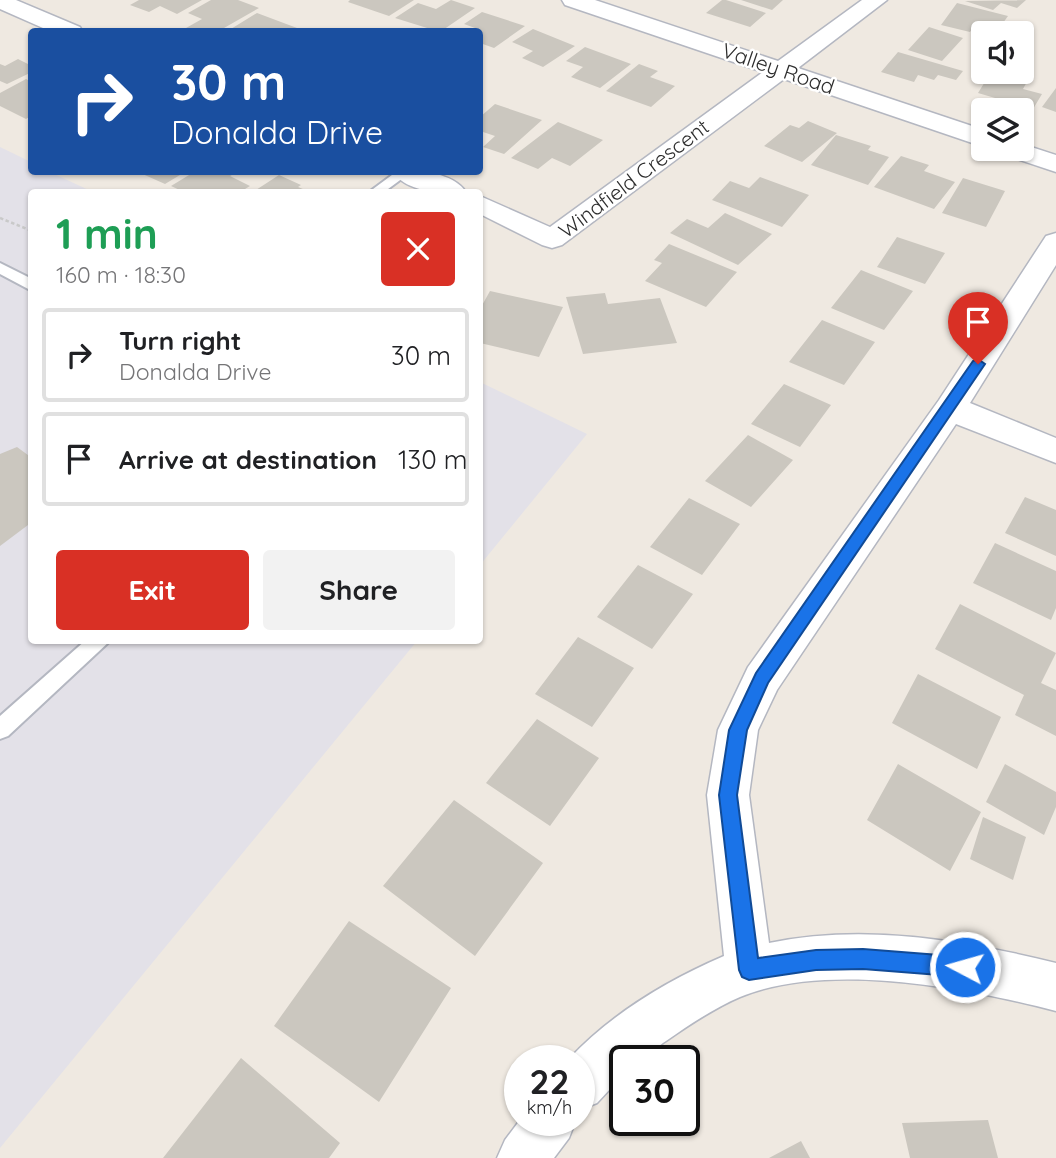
<!DOCTYPE html>
<meta charset="utf-8">
<style>
body{margin:0;font-family:Quicksand,sans-serif;background:#f2f2f2;color:#202124;height:100vh;display:flex;flex-direction:column;font-size:26px;white-space:nowrap}
*{box-sizing:border-box;margin:0}
p{font-size:23px;color:#757577}
.icon{flex:none;width:38px;height:38px;fill:none;stroke:currentColor;stroke-width:2;stroke-linecap:round;stroke-linejoin:round}
.map{position:relative;flex:1;overflow:hidden}
.details{position:absolute;left:28px;top:189px;width:455px;height:455px;display:flex;flex-direction:column;background:#fff;border-radius:7px;box-shadow:0 2px 5px #0004}
.details>*{flex:none}
.top-card{position:absolute;left:28px;top:28px;width:455px;height:147px;border-radius:7px;box-shadow:0 2px 5px #0004;background:#1a4fa0;color:#fff;overflow:hidden}
.tools{position:absolute;left:971px;top:21px;display:grid;gap:14px}
.tools a{display:grid;place-items:center;width:63px;height:63px;border-radius:7px;background:#fff;box-shadow:0 2px 5px #0004;font-size:35px}
.speed{position:absolute;left:504px;top:1045px;display:flex;gap:14px;font-size:35px;font-weight:700;text-align:center}
.speed>*{display:grid;place-content:center;width:91px;height:91px;border-radius:50%;background:#fff;box-shadow:0 2px 5px #0004;line-height:1}
.speed small{font-size:18px;font-weight:400}
.speed .limit{border:4px solid #111;border-radius:10px;background:#fff;color:#111}
.pin{position:absolute;display:grid;place-items:center;width:60px;height:60px;color:#fff;margin:-72px -30px;border-radius:50% 50% 50% 0;rotate:-45deg;box-shadow:0 0 7px #0007}
.pin .icon{rotate:45deg}
.me{position:absolute;width:77px;margin:-38px;rotate:276deg;stroke-linejoin:round;filter:drop-shadow(0 0 5px #0008)}
.turn{display:flex;align-items:center;gap:24px;height:147px;padding:0 28px;font-size:32px}
.turn .icon{width:91px;height:91px;stroke-width:2.5}
.turn b{display:block;font-size:49px;line-height:60px}
.round{display:grid;place-items:center;flex:none;width:74px;height:74px;border-radius:7px;background:#f2f2f2}
.summary{display:flex;align-items:center;justify-content:space-between;height:119px;padding:0 28px}
h1{font-size:42px;font-weight:800;line-height:52px;color:#1e9e55}
.primary-button{display:flex;gap:14px;margin-top:auto;padding:14px 28px}
.primary-button a{flex:1;height:80px;border-radius:7px;background:#d93025;color:#fff;font-size:28px;font-weight:800;line-height:80px;text-align:center}
.primary-button a+a{background:#f2f2f2;color:#202124}
ul{padding:0;list-style:none}
li{display:flex;align-items:center;gap:21px;height:94px;margin:0 14px 10px;padding:0 14px;border:4px solid #e0e0e0;border-radius:7px}
li div{flex:1}
li b{display:block;font-size:26px}
li em{font-style:normal}
.map>svg:first-child{display:block}
.industrial{fill:#e3e1e8}
.building{fill:#cbc7bf}
.lines{fill:none;stroke-linecap:round;stroke-linejoin:round}
.service-casing{stroke:#b4b7c1;stroke-width:4}
.minor-casing{stroke:#b4b7c1;stroke-width:3}
.path{stroke:#c9c9c9;stroke-width:2.5;stroke-dasharray:3.5 2.5;stroke-linecap:butt}
.service{fill:#fff;fill-rule:evenodd}
.minor{fill:#fff;fill-rule:evenodd}
.route{fill:#1a73e8;stroke:#114b97;stroke-width:2}
.labels{text-anchor:middle;stroke-width:5;stroke-linejoin:round;paint-order:stroke}
.far-street-label{font-size:21px;fill:#2e2e2e;stroke:#fff}
</style>
<div class="map">
<svg width="1056" height="1158" viewBox="0 0 1056 1158">
<rect width="100%" height="100%" fill="#efe9e1"/>
<path class="industrial" d="M 0,147 L 31,162 L 32,172 L 50,172 L 93,192 L 32,192 L 32,640 L 417,641 L 0,1148 Z
M 480,382 L 587,434 L 480,565 Z"/>
<path class="building" d="M 139,0 L 202,0 L 177,14 L 160,6 L 149,12 L 130,5 Z
M 211,0 L 238,0 L 259,8 L 217,32 L 195,32 L 186,28 L 202,19 L 188,13 Z
M 350,0 L 414,0 L 389,16 L 348,2 Z
M 451,0 L 475,8 L 440,32 L 395,18 L 418,3 L 436,9 Z
M 722,0 L 726,0 L 766,13 L 750,27 L 706,13 Z
M 741,0 L 783,0 L 772,10 Z
M 1026,0 L 1017,8 L 1001,3 L 993,10 L 965,1 Z
M 957,3 L 1008,16 L 998,30 L 975,25 L 970,32 L 941,25 Z
M 482,12 L 525,26 L 494,48 L 480,43 L 480,32 L 471,32 L 475,28 L 464,24 Z
M 257,13 L 297,28 L 291,32 L 226,32 Z
M 929,27 L 963,38 L 942,61 L 908,50 Z
M 533,29 L 575,46 L 543,67 L 522,58 L 533,51 L 512,42 Z
M 585,47 L 631,64 L 600,88 L 571,77 L 583,67 L 566,61 Z
M 898,52 L 963,71 L 956,80 L 938,75 L 934,80 L 918,75 L 914,82 L 881,72 Z
M 18,59 L 32,66 L 32,72 L 7,84 L 0,81 L 0,64 L 5,66 Z
M 639,64 L 658,71 L 650,77 L 675,86 L 651,107 L 606,91 Z
M 991,72 L 1029,78 L 1023,89 L 1042,94 L 1033,109 L 978,93 Z
M 26,79 L 32,82 L 32,115 L 26,119 L 0,106 L 0,93 Z
M 1056,88 L 1056,112 L 1042,107 Z
M 495,104 L 542,120 L 504,154 L 483,147 L 495,136 L 480,131 L 480,117 Z
M 808,121 L 837,133 L 802,162 L 764,146 L 790,125 L 799,128 Z
M 558,122 L 603,140 L 570,166 L 552,158 L 538,169 L 511,158 Z
M 836,135 L 871,146 L 868,150 L 889,157 L 868,185 L 811,165 Z
M 901,156 L 929,165 L 924,171 L 955,182 L 934,209 L 874,187 Z
M 138,172 L 185,172 L 165,184 Z
M 194,172 L 237,172 L 230,176 L 250,186 L 240,192 L 184,192 L 171,186 Z
M 279,175 L 301,185 L 298,187 L 310,192 L 253,192 Z
M 760,177 L 809,195 L 782,227 L 712,200 L 730,181 L 749,188 Z
M 963,178 L 1005,191 L 986,227 L 942,213 Z
M 725,213 L 772,234 L 738,265 L 670,233 L 687,219 L 708,228 Z
M 897,237 L 945,253 L 925,284 L 877,267 Z
M 669,244 L 737,272 L 706,307 L 645,281 L 662,263 L 654,260 Z
M 861,270 L 913,291 L 884,330 L 831,308 Z
M 490,291 L 563,307 L 539,357 L 480,343 L 480,309 Z
M 605,293 L 608,304 L 660,298 L 677,343 L 583,354 L 566,297 Z
M 822,320 L 875,342 L 844,385 L 789,362 Z
M 784,384 L 831,405 L 800,447 L 751,424 Z
M 748,435 L 793,460 L 751,507 L 705,481 Z
M 17,447 L 32,458 L 32,522 L 0,546 L 0,454 Z
M 1025,497 L 1056,510 L 1056,556 L 1005,533 Z
M 689,498 L 740,524 L 702,575 L 650,547 Z
M 995,543 L 1056,571 L 1056,608 L 1051,620 L 973,583 Z
M 638,565 L 693,594 L 652,649 L 597,617 Z
M 960,604 L 1056,653 L 1041,683 L 1056,690 L 1056,736 L 1015,715 L 1024,695 L 935,649 Z
M 578,637 L 634,668 L 592,727 L 535,694 Z
M 918,674 L 1001,717 L 977,769 L 892,723 Z
M 537,719 L 599,758 L 550,826 L 486,783 Z
M 898,764 L 981,812 L 950,871 L 867,820 Z
M 1005,764 L 1056,792 L 1056,807 L 1044,835 L 986,802 Z
M 454,800 L 543,863 L 475,956 L 383,886 Z
M 983,817 L 1026,837 L 1013,880 L 970,859 Z
M 349,921 L 451,988 L 379,1102 L 274,1026 Z
M 241,1058 L 340,1143 L 329,1158 L 163,1158 Z
M 988,1120 L 998,1158 L 910,1158 L 902,1123 Z
M 801,1141 L 810,1158 L 769,1158 Z"/>
<g class="lines">
<defs>
<path id="service" d="M 396,172 L 411,172 L 384,192 L 369,192 Z
M 0,263 L 32,279 L 32,291 L 0,274 Z
M 86,640 L 111,640 L 8,736 L 0,739 L 0,716 Z"/>
<path id="minor" d="M 0,0 L 16,0 L 80,27 L 83,32 L 52,32 L 0,9 Z
M 562,0 L 595,0 L 778,61 L 862,0 L 887,0 L 798,68 L 984,130 L 984,147 L 784,79 L 562,245 L 552,248 L 542,245 L 480,214 L 480,196 L 550,227 L 763,72 L 565,5 Z
M 1022,144 L 1056,155 L 1056,172 L 1002,154 L 998,149 L 1022,149 Z
M 393,172 C 415,170 452,171 466,192 C 444,194 407,193 393,172 Z
M 1056,233 L 1056,265 L 970,403 L 1056,438 L 1056,463 L 956,424 L 777,690 L 758,730 L 749,795 L 769,943 C 864,923 963,940 1056,963 L 1056,1011 C 967,988 828,961 740,997 C 714,1008 689,1025 666,1041 C 658,1046 649,1056 641,1060 C 637,1062 629,1060 625,1060 L 625,1073 L 597,1103 L 579,1110 L 579,1060 L 569,1059 C 611,1014 668,980 724,956 L 707,795 L 718,730 L 748,667 L 939,400 L 1046,236 Z
M 520,1120 L 576,1120 L 569,1138 L 554,1158 L 497,1158 L 505,1140 Z"/>
</defs>
<use href="#service" class="service-casing"/>
<use href="#minor" class="minor-casing"/>
<path class="path" d="M 0,218 L 32,231"/>
<use href="#service" class="service"/>
<use href="#minor" class="minor"/>
</g>
<path class="route" d="M 978,359 L 985,364 L 983,367 L 768,683 L 747,730 L 737,795 L 758,958 L 816,950 L 863,949 L 965,957 L 972,960 L 975,967 L 972,974 L 965,977 L 863,969 L 816,970 L 749,980 L 742,977 L 739,970 L 719,795 L 729,730 L 756,673 L 973,361 Z"/>
<g class="labels">
<g class="far-street-label">
<text transform="translate(778 69) rotate(19)" y="7">Valley Road</text>
<text transform="translate(634 179) rotate(-37)" y="7">Windfield Crescent</text>
</g>
</g>
</svg>
<div class="tools">
<a><svg class="icon" aria-label="sound" viewBox="0 0 24 24"><path d="M4 9h4l5-4v14l-5-4H4zM17 9q2 3 0 6"/></svg></a>
<a><svg class="icon" aria-label="layers" viewBox="0 0 24 24"><path d="M12 4l9 5-9 5-9-5zM3 14l9 5 9-5"/></svg></a>
</div>
<div class="speed"><div>22<small>km/h</small></div><div class="limit">30</div></div>
<div class="pin" style="left:978px;top:364px;background:#d93025"><svg class="icon" aria-label="arrive" viewBox="0 0 24 24"><path d="M6 21V4h12l-3 4 3 4H6"/></svg></div>
<svg class="me" style="left:965px;top:967px" viewBox="-20 -20 40 40"><circle r="17" fill="#1a73e8" stroke="#fff" stroke-width="3"/><path d="M0-11L8 9 0 5-8 9z" fill="#fff"/></svg>
<div class="top-card">
<div class="turn"><svg class="icon" aria-label="right" viewBox="0 0 24 24"><path d="M7 20v-9h11M14 6l5 5-5 5"/></svg><div><b>30 m</b>Donalda Drive</div></div>
</div>
<section class="details">
<div class="summary"><div><h1>1 min</h1><p>160 m · 18:30</p></div><a class="round" style="background:#d93025;color:#fff"><svg class="icon" aria-label="close" viewBox="0 0 24 24"><path d="M6 6l12 12M18 6L6 18"/></svg></a></div>
<ul>
<li><svg class="icon" aria-label="right" viewBox="0 0 24 24"><path d="M7 20v-9h11M14 6l5 5-5 5"/></svg><div><b>Turn right</b><p>Donalda Drive</p></div><em>30 m</em></li>
<li><svg class="icon" aria-label="arrive" viewBox="0 0 24 24"><path d="M6 21V4h12l-3 4 3 4H6"/></svg><div><b>Arrive at destination</b></div><em>130 m</em></li>
</ul>
<div class="primary-button"><a>Exit</a><a>Share</a></div>
</section>
</div>
